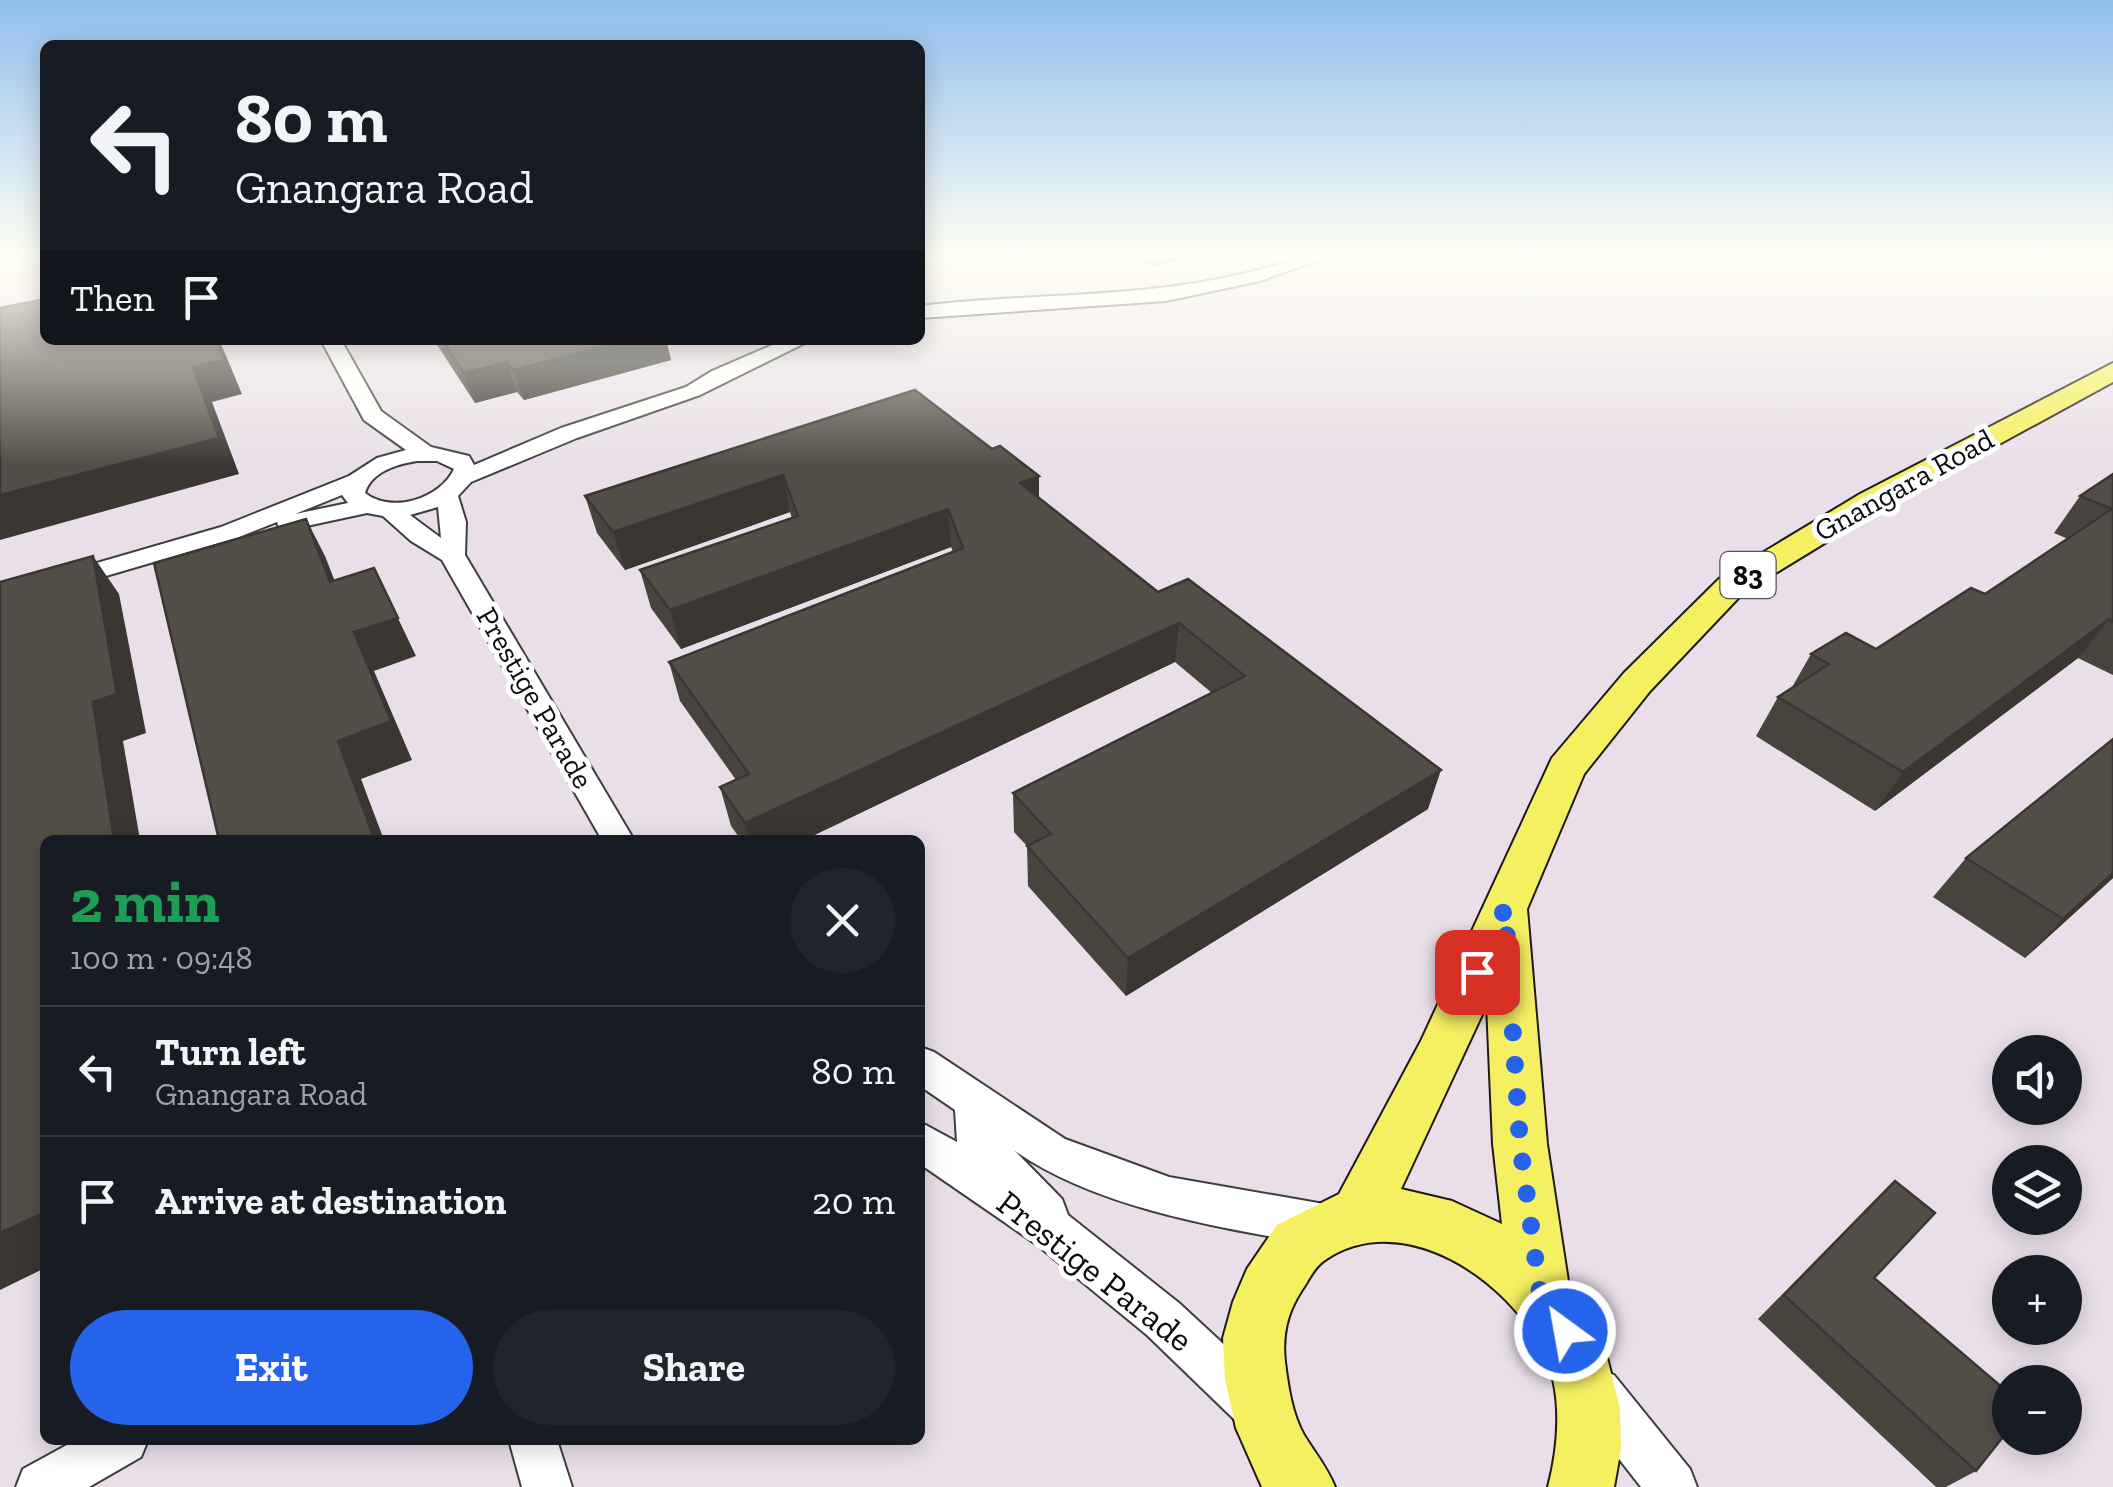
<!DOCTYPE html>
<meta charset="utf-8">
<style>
body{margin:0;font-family:"Zilla Slab",serif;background:#20242c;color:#f1f3f6;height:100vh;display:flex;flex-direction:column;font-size:38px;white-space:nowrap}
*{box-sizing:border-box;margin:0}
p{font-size:32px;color:#9ea1a6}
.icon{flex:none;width:55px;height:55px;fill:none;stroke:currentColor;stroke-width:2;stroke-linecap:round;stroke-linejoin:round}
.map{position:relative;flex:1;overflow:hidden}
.sheet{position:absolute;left:40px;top:835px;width:885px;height:610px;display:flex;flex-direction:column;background:#171b24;border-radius:15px;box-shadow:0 5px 25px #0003}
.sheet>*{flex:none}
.hud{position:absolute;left:40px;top:40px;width:885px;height:305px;border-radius:15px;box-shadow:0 5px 25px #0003;background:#171b24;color:#f1f3f6;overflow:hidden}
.controls{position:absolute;left:1992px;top:1035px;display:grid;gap:20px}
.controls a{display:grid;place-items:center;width:90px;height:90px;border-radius:50%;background:#171b24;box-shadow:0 5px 25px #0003;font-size:50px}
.pin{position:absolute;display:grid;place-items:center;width:85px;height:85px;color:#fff;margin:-42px;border-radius:20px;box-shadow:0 5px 15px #0006}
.me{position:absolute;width:110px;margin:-55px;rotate:328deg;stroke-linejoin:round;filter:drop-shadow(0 0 8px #0008)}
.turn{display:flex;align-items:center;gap:35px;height:210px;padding:0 30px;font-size:45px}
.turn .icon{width:130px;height:130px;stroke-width:2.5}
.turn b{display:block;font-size:70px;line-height:85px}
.then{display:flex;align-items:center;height:95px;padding:0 30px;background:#0003;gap:20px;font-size:38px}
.round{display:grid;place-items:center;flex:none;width:105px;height:105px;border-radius:52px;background:#20242c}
.overview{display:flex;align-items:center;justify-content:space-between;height:170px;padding:0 30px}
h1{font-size:60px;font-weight:700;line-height:75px;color:#1e9e55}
.action{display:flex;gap:20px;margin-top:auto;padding:20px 30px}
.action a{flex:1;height:115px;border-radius:60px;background:#2563eb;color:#fff;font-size:40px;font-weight:700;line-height:115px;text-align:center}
.action a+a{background:#20242c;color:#f1f3f6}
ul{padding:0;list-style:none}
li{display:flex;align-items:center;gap:30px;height:130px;padding:0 30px;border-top:2px solid #363941}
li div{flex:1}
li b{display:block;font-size:38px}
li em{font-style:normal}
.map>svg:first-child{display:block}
.industrial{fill:#eadfe9;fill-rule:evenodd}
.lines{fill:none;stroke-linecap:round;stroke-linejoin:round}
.minor-casing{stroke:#3e3e3e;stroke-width:4}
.major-casing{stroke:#1c1c1c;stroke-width:4}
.minor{fill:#fff;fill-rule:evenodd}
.major{fill:#f5ef62;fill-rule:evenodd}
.wall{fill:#47433d}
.shaded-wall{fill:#3a3732}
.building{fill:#534e47;stroke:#3a3732;stroke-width:2.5}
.route{stroke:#2563eb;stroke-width:18;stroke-dasharray:0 32.4}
.labels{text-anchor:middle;stroke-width:10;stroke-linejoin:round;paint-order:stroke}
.shield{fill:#fff;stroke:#545454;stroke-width:2.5}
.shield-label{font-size:28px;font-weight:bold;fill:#0b0b0b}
.street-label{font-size:30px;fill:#0b0b0b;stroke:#fff}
.near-street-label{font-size:35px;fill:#0b0b0b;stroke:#fff}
</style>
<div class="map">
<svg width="2113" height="1487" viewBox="0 0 2113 1487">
<rect width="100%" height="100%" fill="#fefee9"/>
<path class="industrial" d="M 0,257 L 45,257 L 45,340 L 920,340 L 920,257 L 2113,257 L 2113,1487 L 0,1487 ZM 45,840 L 920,840 L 920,1440 L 45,1440 ZM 2010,1052 L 2065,1052 L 2065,1108 L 2010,1108 ZM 2010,1162 L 2065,1162 L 2065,1218 L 2010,1218 ZM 2010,1272 L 2065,1272 L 2065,1328 L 2010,1328 ZM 2010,1382 L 2065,1382 L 2065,1438 L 2010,1438 Z"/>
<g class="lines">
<defs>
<path id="minor" d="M 1301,257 L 1326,257 L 1260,281 L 1166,301 L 920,318 L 920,306 L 948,303 C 1068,292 1185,298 1301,257 Z
M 321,340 L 341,340 L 381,411 L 431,447 L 469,456 L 474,465 L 561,428 L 686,387 L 712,371 L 784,340 L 811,340 L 700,395 L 577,438 L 471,482 L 458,496 L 466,522 L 465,555 L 634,840 L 602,840 L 442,560 L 411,541 L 383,516 L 367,513 L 288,530 L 279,528 L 277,522 L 239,537 L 0,607 L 0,591 L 221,527 L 349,476 L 377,458 L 406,450 L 364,420 ZM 417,461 L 437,461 L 454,469 C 440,499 392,514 365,493 C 371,472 397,464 417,461 ZM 342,495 L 348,503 L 295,514 ZM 438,507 L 441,538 L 410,515 Z
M 920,1047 L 934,1052 L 1065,1139 L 1169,1177 L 1324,1204 L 1339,1210 L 1345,1225 L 1339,1240 L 1324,1246 C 1224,1228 1100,1210 1015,1151 L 1062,1199 L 1068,1215 L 1179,1303 L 1272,1389 L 1279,1406 L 1272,1423 L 1255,1430 L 1238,1423 L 1147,1335 L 1036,1244 L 920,1164 L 920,1122 L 957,1142 L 955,1110 L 920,1086 Z
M 1597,1368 L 1614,1375 L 1690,1469 L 1697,1487 L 1641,1487 L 1580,1409 L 1573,1392 L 1580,1375 Z
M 76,1440 L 148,1440 L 141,1457 L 89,1487 L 16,1487 L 23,1469 Z
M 509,1440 L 557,1440 L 572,1487 L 522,1487 Z"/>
<path id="major" d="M 2113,363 L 2113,382 L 1882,508 L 1743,593 L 1650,691 L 1584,774 L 1527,909 L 1547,1144 L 1568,1281 L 1587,1311 L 1605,1350 L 1620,1408 L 1621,1448 L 1614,1487 L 1548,1487 C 1559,1445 1563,1393 1544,1353 C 1509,1280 1403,1207 1325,1260 C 1314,1267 1309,1280 1302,1290 C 1287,1313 1282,1335 1285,1362 C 1288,1386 1292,1414 1304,1435 C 1315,1453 1327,1467 1335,1487 L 1262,1487 L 1236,1428 L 1225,1379 L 1223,1338 L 1233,1302 L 1247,1269 L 1277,1225 L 1339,1194 L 1421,1041 L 1552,758 L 1624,673 L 1719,579 L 1860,494 ZM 1487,1004 L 1493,1144 L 1502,1224 L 1452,1201 L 1401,1189 Z"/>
</defs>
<use href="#minor" class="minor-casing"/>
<use href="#major" class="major-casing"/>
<use href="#minor" class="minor"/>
<use href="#major" class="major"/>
</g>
<path class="wall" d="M 1136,257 L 1187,257 L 1154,267 Z
M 434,340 L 666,340 L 671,360 L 524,400 L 517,392 L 475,403 Z
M 992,449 L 1039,498 L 1428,809 L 1126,996 L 1028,886 L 1027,846 L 1014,832 L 1013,793 L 1212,693 L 1175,662 L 804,840 L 741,840 L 731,826 L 720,787 L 736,780 L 680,701 L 669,662 L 953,552 L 951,547 L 681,649 L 651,608 L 640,570 L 792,518 L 790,512 L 625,570 L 597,533 L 585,496 Z
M 2113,474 L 2113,675 L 2078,658 L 1875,811 L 1756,736 L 1778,697 L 1791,689 L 1811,654 L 1876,649 L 1985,594 L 2068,539 L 2054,533 L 2080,496 Z
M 2113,739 L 2113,878 L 2025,958 L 1933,897 L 1966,858 Z
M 1895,1181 L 1874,1278 L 1976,1471 L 1946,1487 L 1936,1487 L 1758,1319 L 1867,1208 Z"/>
<path class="shaded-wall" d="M 1154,257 L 1187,257 L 1154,267 Z
M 216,340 L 219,340 L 224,351 L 242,394 L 212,402 L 239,474 L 0,540 L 0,495 L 193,367 Z
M 628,340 L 666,340 L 671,360 L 524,400 L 513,370 Z
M 507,362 L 517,392 L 475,403 L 464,373 Z
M 783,475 L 790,512 L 625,570 L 613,532 Z
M 1039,476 L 1039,513 L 1020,483 Z
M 948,509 L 951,547 L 681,649 L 670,610 Z
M 306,519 L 325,556 L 350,620 L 330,582 Z
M 93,556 L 119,594 L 146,733 L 123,741 L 140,840 L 114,840 L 93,702 Z
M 374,568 L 416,656 L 374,671 L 412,760 L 361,779 L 384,840 L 375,840 L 338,741 L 354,632 Z
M 2109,619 L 2078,658 L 1875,811 L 1903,772 Z
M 1179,623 L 1175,662 L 804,840 L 750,840 L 745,823 Z
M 1441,770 L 1428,809 L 1126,996 L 1128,958 Z
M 2113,873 L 2113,878 L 2025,958 L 2063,919 Z
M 45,1212 L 45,1268 L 0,1290 L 0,1233 Z"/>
<path class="building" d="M 45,299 L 45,340 L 216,340 L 224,360 L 193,367 L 219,438 L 0,495 L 0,308 Z
M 442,340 L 628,340 L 513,370 L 507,362 L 464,373 Z
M 915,390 L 992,449 L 1000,446 L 1039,476 L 1020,483 L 1158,592 L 1188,579 L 1441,770 L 1128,958 L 1027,846 L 1051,834 L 1013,793 L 1245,676 L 1179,623 L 745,823 L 720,787 L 749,774 L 669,662 L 963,548 L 948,509 L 670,610 L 640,570 L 798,516 L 783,475 L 613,532 L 585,496 Z
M 2113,474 L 2113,622 L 2109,619 L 1903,772 L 1778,697 L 1829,664 L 1811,654 L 1846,633 L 1876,649 L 1971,588 L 1985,594 L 2112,509 L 2080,496 Z
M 306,519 L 330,582 L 374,568 L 398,618 L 354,632 L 391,721 L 338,741 L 375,840 L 219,840 L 154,563 Z
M 93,556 L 117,694 L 93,702 L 114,840 L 45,840 L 45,1212 L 0,1233 L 0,582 Z
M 2113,739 L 2113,873 L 2063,919 L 1966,858 Z
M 1895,1181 L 1935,1213 L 1874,1278 L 2010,1394 L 2010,1428 L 1976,1471 L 1784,1295 Z"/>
<linearGradient id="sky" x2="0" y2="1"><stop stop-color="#91beed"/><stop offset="0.55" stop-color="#fffff5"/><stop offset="1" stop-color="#fffff5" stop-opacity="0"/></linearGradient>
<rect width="2113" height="465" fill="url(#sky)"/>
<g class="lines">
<path class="route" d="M 1477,972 L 1505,908 L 1520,1144 L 1540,1293 L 1565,1331"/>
</g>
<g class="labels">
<rect class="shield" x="1720.5" y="552" width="55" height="46" rx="8"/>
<g class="shield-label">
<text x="1748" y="585">83</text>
</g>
<g class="street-label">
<text transform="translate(1904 485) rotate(-29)" y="10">Gnangara Road</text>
<text transform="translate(535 698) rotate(60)" y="10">Prestige Parade</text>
</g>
<g class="near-street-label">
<text transform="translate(1095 1271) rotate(38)" y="12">Prestige Parade</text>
</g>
</g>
</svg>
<div class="controls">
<a><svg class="icon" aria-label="sound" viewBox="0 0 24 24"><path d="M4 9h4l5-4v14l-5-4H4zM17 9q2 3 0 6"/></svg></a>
<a><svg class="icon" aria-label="layers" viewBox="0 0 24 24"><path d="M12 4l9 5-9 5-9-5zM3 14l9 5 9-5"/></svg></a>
<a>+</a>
<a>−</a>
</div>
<div class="pin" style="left:1477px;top:972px;background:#d93025"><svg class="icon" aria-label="arrive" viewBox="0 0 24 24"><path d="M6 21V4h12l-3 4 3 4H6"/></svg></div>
<svg class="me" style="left:1565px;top:1331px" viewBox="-20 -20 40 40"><circle r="17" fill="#2563eb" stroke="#fff" stroke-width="3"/><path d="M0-11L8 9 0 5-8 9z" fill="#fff"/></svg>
<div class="hud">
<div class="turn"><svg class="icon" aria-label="left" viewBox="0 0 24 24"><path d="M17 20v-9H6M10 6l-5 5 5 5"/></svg><div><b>80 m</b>Gnangara Road</div></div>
<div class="then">Then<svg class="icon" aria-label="arrive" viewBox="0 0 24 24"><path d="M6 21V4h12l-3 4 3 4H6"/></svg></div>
</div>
<section class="sheet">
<div class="overview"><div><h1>2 min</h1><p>100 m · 09:48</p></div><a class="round"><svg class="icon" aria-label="close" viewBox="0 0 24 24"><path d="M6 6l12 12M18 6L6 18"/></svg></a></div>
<ul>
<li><svg class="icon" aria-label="left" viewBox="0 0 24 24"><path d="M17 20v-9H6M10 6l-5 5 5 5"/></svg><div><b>Turn left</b><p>Gnangara Road</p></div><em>80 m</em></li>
<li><svg class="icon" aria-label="arrive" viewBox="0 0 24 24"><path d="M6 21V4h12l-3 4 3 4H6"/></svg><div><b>Arrive at destination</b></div><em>20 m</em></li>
</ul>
<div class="action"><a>Exit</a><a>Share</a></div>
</section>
</div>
